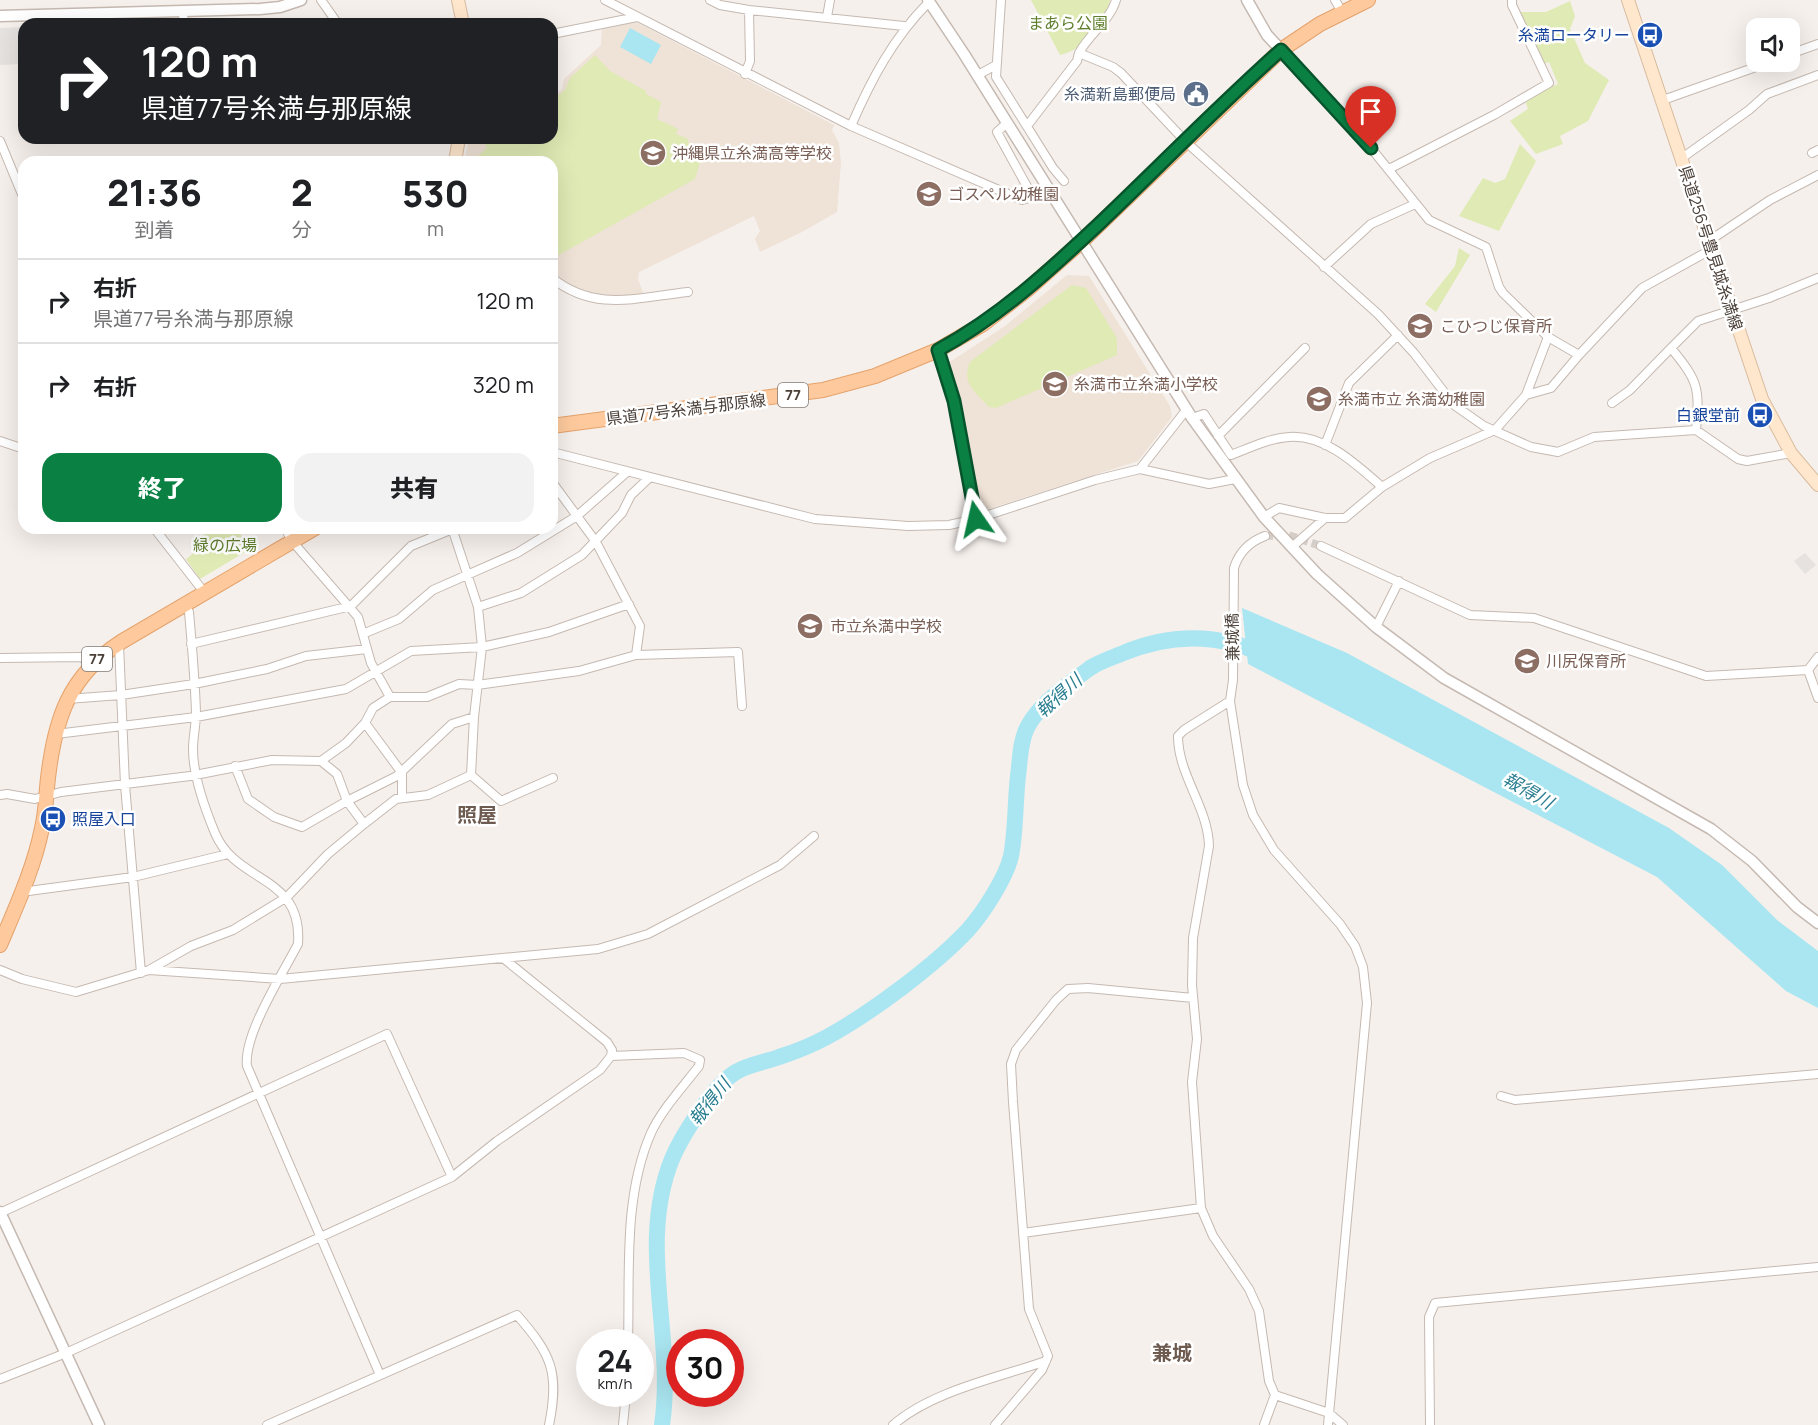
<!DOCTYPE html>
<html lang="ja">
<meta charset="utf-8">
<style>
body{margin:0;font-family:Manrope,"Noto Sans JP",sans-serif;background:#f2f2f2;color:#202124;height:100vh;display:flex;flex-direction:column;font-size:22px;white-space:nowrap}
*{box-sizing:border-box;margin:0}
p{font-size:20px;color:#757577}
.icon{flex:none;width:33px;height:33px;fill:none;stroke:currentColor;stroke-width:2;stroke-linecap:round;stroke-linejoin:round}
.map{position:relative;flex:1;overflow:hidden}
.sheet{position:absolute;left:18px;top:156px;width:540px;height:378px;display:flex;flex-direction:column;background:#fff;border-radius:18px;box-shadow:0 6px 24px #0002}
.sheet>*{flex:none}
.guide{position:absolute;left:18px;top:18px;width:540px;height:126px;border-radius:18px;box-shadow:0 6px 24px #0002;background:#202124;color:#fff;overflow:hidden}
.controls{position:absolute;left:1746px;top:18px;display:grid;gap:12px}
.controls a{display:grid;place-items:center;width:54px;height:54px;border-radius:12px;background:#fff;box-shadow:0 6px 24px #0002;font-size:30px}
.speed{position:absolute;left:576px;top:1329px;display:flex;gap:12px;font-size:30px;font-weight:700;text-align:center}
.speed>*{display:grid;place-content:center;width:78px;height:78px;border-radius:50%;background:#fff;box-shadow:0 6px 24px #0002;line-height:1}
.speed small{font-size:15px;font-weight:400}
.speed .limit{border:9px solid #d22;background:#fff;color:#111}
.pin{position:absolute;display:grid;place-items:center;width:51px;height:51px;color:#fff;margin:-62px -26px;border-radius:50% 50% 50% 0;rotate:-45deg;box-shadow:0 0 6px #0007}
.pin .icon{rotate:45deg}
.me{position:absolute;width:66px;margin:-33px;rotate:349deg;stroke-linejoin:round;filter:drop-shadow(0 0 4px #0008)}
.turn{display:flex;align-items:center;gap:21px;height:126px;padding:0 24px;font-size:27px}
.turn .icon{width:78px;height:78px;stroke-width:2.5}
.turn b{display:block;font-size:42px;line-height:51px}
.eta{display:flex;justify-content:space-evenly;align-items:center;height:102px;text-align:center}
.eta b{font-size:36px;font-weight:800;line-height:42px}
.primary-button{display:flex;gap:12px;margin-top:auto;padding:12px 24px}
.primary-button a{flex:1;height:69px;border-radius:18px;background:#0b8043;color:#fff;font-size:24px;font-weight:800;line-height:69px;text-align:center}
.primary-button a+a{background:#f2f2f2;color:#202124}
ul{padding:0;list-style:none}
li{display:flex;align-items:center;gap:18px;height:84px;padding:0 24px;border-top:2px solid #e0e0e0}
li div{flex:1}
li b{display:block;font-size:22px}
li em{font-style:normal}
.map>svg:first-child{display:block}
.education{fill:#efe2d6}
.green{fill:#dfeab5}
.parking{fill:#e5e2e0}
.water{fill:#aae6f1}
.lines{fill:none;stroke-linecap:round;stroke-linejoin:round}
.river{stroke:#aae6f1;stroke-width:16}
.minor-tunnel{stroke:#d4cdc8;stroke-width:8;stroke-dasharray:8 4;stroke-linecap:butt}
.minor-casing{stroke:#c5b9b1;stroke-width:10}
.tertiary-casing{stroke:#c5b9b1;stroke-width:13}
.secondary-casing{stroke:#d8bb9e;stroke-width:14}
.primary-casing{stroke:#e5a26b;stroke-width:16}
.minor{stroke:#fff;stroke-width:8}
.tertiary{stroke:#fff;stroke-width:10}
.secondary{stroke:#ffe7cd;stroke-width:12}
.primary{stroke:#feca9d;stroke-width:14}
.route-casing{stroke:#07532c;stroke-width:15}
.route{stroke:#0b8043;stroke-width:10}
.labels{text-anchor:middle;stroke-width:5;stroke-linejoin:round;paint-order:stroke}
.shield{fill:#fff;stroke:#817974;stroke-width:1.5}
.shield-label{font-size:15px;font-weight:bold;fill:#4b4039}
.park-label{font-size:16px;fill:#5f7e2b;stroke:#fff}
.transit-label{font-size:16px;fill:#164399;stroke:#fff;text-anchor:end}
.service-label{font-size:16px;fill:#4e5e75;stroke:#fff;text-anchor:end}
.education-label{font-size:16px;fill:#785e54;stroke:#fff;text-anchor:start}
.street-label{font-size:16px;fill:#4b4039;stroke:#fff}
.water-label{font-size:18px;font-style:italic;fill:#287d8f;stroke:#fff}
.quarter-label{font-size:20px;font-weight:bold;fill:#6e5b50;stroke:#fff}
</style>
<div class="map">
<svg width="1818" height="1425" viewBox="0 0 1818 1425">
<rect width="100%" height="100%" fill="#f6f0ec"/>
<path class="education" d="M 634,21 L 834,125 L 832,130 L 839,143 L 841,163 L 837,212 L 800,233 L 760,252 L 755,239 L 760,231 L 754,216 L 639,272 L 638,279 L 644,295 L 625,299 L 581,293 L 552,274 L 552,162 L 464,162 L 469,138 L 552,138 L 552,98 L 562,89 L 564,79 L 601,45 L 602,26 Z
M 1067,275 L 1089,276 L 1170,406 L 1172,417 L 1138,461 L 982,511 L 978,507 L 971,474 L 948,363 L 1005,326 Z"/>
<path class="green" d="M 1031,0 L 1110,0 C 1104,23 1085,50 1060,55 Z
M 1570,1 L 1575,16 L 1570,29 L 1585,63 L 1609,80 L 1588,121 L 1560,136 L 1563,144 L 1536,154 L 1510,121 L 1528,109 L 1525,100 L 1558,84 L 1549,62 L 1544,64 L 1520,12 L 1546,12 Z
M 595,55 L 610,71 L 646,91 L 646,94 L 661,102 L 657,119 L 678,129 L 676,134 L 688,139 L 688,142 L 703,153 L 695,179 L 557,256 L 552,251 L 552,162 L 471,162 L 487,148 L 482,138 L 552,138 L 552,100 L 565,90 L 570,78 Z
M 1520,144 L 1536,161 L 1499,231 L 1459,216 L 1483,178 L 1495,183 L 1505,179 Z
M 1459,248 L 1470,255 L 1436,312 L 1425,304 L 1455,266 Z
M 1072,285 L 1086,288 L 1117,338 L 1117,355 L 996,408 L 989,407 C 975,392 961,383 970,362 Z
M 201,528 L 236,528 L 250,549 L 200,579 L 186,559 L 207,543 Z"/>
<path class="parking" d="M 24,27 L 24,64 L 0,65 L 0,28 Z
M 1805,553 L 1816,565 L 1805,574 L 1794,561 Z"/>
<path class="water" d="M 630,28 L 661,45 L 651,64 L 620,47 Z
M 1242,608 L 1347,653 L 1669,828 L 1722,865 L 1777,920 L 1818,951 L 1818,1008 L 1786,991 L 1657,877 L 1248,664 Z"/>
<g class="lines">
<path class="river" d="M 662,1425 C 675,1336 637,1245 672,1159 C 682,1135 714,1085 736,1072 C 749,1064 766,1062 779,1057 C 795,1052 812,1045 827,1037 C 871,1013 934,966 968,930 C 983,913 1006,878 1011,856 C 1016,831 1015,802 1018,776 C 1020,761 1020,740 1028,726 C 1041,702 1069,684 1090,668 C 1099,662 1111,658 1121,654 C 1170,633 1218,633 1265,655"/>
<path class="minor-tunnel" d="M 1265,536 L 1288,535 L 1321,546"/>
<defs>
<path id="minor" d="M 321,0 L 338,24
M 605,0 L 851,126 L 1022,200 L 1029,198 L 1030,192 L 997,132 L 1007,123
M 710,0 L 720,5 L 749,10 L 904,26
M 1001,0 L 996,77 L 1053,168 L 1064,181
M 1335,0 L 1342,12
M 182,11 L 185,24
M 106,13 L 106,24
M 827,17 L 830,0
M 552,34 L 637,17
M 1281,50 L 1371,148 L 1429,220 L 1486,247 L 1499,287 L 1503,293 L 1548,337 L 1579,355 L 1642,288 L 1712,249
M 1079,53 C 1089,34 1110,21 1116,0
M 1790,54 L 1818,44
M 745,74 L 750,61 L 749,10
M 978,75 L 996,65
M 1663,100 L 1770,62
M 851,126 C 871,80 893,38 929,2
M 1027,126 L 1077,61 L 1079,53 L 1113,67 L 1121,73 L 1186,142 L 1378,314 L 1414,353 L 1454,405 L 1484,426 L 1531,447 L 1558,452 L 1594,437 L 1696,430 L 1738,459 L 1747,461 L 1791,453
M 0,141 L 24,199
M 1812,153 L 1818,150
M 1682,158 L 1749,110 L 1767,94 L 1818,75
M 1389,169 L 1494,115 L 1549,83 L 1512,5 L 1512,0
M 1709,241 L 1770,200 L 1818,175
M 1324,267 L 1371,224 L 1415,204
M 552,278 C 596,313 638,297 688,292
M 938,350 L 954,401 L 976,519
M 1526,395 L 1551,388 L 1579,355
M 1612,403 L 1630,390 L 1671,348
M 1192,418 L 1204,414 L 1231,455 C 1249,448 1270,438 1289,437 C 1325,434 1357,465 1382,487
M 1696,430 C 1700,387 1698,381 1671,348 L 1698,321 L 1769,298 L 1818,278
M 1218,436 L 1305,348
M 0,441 L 24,449
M 1325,445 L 1349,383 L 1398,335
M 552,452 L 815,519 L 908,526 L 949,525 L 976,519 L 1095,480 L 1140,469 L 1209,484 L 1235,479
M 1140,469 L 1187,409
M 552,482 L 596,542 L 640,626 L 636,655
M 1264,517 L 1279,508 L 1325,518 L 1345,518 L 1382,487 L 1430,458 L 1495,430 L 1526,395 L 1548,337
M 154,528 L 204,592
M 1265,536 C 1249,542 1239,552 1234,568 L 1233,680 L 1230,701 L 1243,785 L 1253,815 L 1274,850 L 1340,924 L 1355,946 L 1363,967 L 1367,1003 L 1328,1425
M 1321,546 L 1470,615 L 1534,618 L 1706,676 L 1808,670
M 1292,547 L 1325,518
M 185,604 L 189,612 C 192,646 195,679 196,713 C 196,725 193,737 193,749 C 193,776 205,809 215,833 C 236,884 303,874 298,944 C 283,973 243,1035 247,1066 L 380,1375
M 478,607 L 521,593 L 582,555 L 622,513 L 631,495 L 649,478
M 1376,627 L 1399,581
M 365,633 L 399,619 L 433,590 L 517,553 L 577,516 L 627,472
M 119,644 L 125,785 L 141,973
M 191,644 L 351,606 L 411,546 L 455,528
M 0,658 L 81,657 L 92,664
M 1808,670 L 1818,698
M 1808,670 L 1818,657
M 390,697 L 427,697 L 459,684 L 477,685 L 579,671 L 636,655 L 738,652 L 742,706
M 67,699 L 121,695 L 194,684 L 267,669 L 306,656 L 367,649
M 1230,701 L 1184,730 L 1178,736 C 1178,775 1208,807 1209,846 L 1193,938 L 1192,985 L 1197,1039 L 1192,1082 L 1201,1208 L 1213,1236 L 1249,1289 L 1259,1311 L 1269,1381 L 1275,1395 L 1264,1425
M 365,723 L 402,773 L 402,798
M 56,734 L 196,717 L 346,689 L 411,651 L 482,647 L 549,632 L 629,604
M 235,766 L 248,799 L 274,817 L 302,827 L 347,801 L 337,774 L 321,761
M 471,775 L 501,801 L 553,778
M 0,795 L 7,794 L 35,799 L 61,792 L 190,776 L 272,760 L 321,761 L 346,743 L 365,723 L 373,708 L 390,697 L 371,663 L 358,617 L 292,541 L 285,528
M 364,824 L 396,799 L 428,795 L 471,775 L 474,717
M 21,892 L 133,877 L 228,854
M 0,970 L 22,979 L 76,992 L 149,970 L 280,979 L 598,949 L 648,934 L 780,865 L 814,836
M 149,970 L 191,946 L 233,930 L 287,897 L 328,854 L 364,824 L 347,801 L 397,776 L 452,724 L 474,717 L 482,647 L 478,607 L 452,528
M 611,1056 L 684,1053 L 700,1060 L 699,1066 C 683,1087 662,1109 651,1133 C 623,1197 630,1274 628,1342
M 1501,1096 L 1515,1100 L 1818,1074
M 0,1213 L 387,1034 L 452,1177
M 1023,1233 L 1201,1208
M 0,1379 L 66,1353 L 452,1177 L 497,1141 L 600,1070 L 611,1056 L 612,1050 L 607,1042 L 503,958
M 1275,1395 L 1329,1413 L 1343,1425
M 267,1425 L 517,1315 C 551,1354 560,1372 549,1425
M 623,1425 L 626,1394
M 893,1425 C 932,1391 997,1378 1046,1361
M 995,1425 L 1042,1370 L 1048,1356 L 1029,1309 L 1013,1102 L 1011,1064 L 1016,1050 L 1056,1000 L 1068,989 L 1088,988 L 1193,998
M 1430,1425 L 1429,1317 L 1435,1303 L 1818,1267"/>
<path id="tertiary" d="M 928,0 L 964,54 L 1192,418 L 1264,517 L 1317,574 L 1376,627 L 1444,678 L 1711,829 L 1752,861 L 1797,907 L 1818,923
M 1247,0 L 1267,35 L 1281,50
M 0,16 L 260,9 L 280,7 L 301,0
M 0,1212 L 99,1425"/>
<path id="secondary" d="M 458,0 L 463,24
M 1628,0 L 1762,399 L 1791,453 L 1818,485
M 455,162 L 459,138"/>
<path id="primary" d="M 552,426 L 823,390 L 875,376 L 938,350 L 983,324 L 1028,289 L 1081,242 L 1281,50 L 1320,24 L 1368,0
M 0,945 C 16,907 34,868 42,828 C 46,812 46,795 48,778 C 55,718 69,676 121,642 L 315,528"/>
</defs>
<use href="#minor" class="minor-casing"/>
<use href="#tertiary" class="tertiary-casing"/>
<use href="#secondary" class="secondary-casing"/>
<use href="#primary" class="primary-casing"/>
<use href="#minor" class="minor"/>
<use href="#tertiary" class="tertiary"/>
<use href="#secondary" class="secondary"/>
<use href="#primary" class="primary"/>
</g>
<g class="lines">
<defs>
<path id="route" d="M 976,519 L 954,401 L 938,350 C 999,317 1049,271 1099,224 C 1160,166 1218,106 1281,50 L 1371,148"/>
</defs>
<use href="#route" class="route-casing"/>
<use href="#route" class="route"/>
</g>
<defs>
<symbol id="bus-disc" viewBox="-11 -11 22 22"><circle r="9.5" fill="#1a4fb4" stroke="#fff"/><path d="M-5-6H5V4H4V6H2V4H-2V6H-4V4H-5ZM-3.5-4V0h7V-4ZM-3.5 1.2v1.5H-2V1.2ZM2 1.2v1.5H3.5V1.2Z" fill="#fff"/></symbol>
<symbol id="civic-disc" viewBox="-11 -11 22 22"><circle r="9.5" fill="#5c6f8a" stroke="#fff"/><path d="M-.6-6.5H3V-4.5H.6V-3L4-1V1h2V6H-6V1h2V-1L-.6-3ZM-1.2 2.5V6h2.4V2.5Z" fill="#fff"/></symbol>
<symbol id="school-disc" viewBox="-11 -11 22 22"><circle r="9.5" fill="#8d6e63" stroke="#fff"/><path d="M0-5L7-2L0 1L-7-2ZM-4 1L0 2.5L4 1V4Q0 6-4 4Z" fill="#fff"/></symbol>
</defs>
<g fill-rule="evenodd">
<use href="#bus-disc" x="1635" y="20" width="30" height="30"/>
<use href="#civic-disc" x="1181" y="79" width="30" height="30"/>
<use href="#school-disc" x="638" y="138" width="30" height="30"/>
<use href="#school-disc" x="914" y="179" width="30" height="30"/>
<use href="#school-disc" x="1405" y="311" width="30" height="30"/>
<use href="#school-disc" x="1040" y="369" width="30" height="30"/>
<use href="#school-disc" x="1304" y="384" width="30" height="30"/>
<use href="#bus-disc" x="1745" y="400" width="30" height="30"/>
<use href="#school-disc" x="795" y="611" width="30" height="30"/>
<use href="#school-disc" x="1512" y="646" width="30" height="30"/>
<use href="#bus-disc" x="38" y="804" width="30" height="30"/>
</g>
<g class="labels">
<g class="shield">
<rect x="778" y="383" width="30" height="24" rx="4.5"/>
<rect x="82" y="647" width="30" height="24" rx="4.5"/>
</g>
<g class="shield-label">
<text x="793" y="400">77</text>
<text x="97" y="664">77</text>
</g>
<g class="park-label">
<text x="1068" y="29">まあら公園</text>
<text x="225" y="551">緑の広場</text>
</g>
<g class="transit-label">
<text x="1630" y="41">糸満ロータリー</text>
<text x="1740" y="421">白銀堂前</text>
<text x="72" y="825" text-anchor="start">照屋入口</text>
</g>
<g class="service-label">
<text x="1176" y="100">糸満新島郵便局</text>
</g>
<g class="education-label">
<text x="672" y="159">沖縄県立糸満高等学校</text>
<text x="948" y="200">ゴスペル幼稚園</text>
<text x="1440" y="332">こひつじ保育所</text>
<text x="1074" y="390">糸満市立糸満小学校</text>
<text x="1338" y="405">糸満市立 糸満幼稚園</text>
<text x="830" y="632">市立糸満中学校</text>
<text x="1546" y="667">川尻保育所</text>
</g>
<g class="street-label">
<text transform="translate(1711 248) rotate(72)" y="6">県道256号豊見城糸満線</text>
<text transform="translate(686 409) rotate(-7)" y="6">県道77号糸満与那原線</text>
<text transform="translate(1232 637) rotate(-91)" y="6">兼城橋</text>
</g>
<g class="water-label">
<text transform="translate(1059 696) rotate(-42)" y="6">報得川</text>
<text transform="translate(1528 791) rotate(30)" y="6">報得川</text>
<text transform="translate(710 1102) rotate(-51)" y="6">報得川</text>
</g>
<g class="quarter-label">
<text x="477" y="822">照屋</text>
<text x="1172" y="1360">兼城</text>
</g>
</g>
</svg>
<div class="controls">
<a><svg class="icon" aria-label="sound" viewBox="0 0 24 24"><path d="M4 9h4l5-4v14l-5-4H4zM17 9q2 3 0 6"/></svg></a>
</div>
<div class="speed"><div>24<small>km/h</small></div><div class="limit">30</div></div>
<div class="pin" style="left:1371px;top:148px;background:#d93025"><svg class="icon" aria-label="arrive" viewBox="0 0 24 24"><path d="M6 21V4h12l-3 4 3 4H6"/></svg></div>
<svg class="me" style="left:976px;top:519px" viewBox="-20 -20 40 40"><path d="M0-17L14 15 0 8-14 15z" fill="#0b8043" stroke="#fff" stroke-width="4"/></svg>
<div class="guide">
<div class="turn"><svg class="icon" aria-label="right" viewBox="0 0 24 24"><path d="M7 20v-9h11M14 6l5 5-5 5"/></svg><div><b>120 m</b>県道77号糸満与那原線</div></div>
</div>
<section class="sheet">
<div class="eta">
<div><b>21:36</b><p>到着</p></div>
<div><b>2</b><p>分</p></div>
<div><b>530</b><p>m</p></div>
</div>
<ul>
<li><svg class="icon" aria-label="right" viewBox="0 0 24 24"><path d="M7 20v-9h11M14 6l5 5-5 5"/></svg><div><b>右折</b><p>県道77号糸満与那原線</p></div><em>120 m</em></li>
<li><svg class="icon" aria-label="right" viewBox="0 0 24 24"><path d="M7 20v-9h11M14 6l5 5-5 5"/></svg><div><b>右折</b></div><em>320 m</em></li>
</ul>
<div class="primary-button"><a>終了</a><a>共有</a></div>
</section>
</div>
